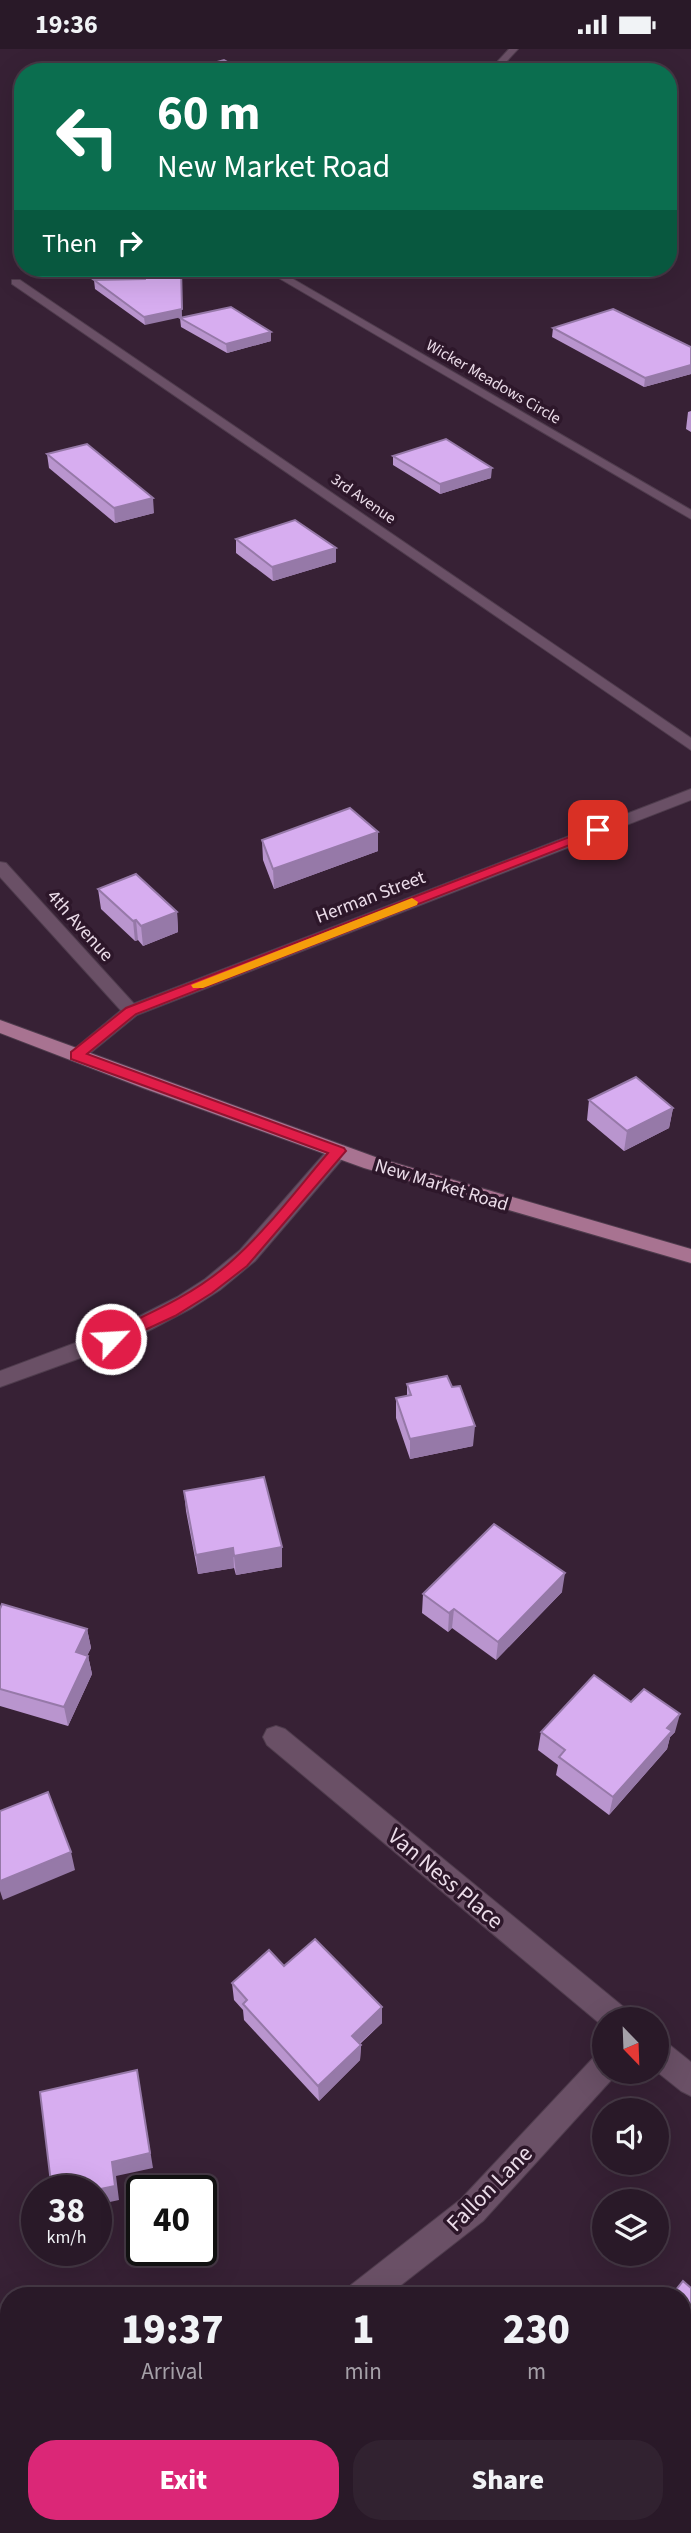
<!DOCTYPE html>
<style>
body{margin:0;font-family:"Source Sans 3",sans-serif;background:#312230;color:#f1f3f6;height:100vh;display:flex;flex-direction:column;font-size:26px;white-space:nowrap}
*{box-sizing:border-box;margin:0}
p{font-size:23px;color:#a5a0a8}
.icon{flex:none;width:38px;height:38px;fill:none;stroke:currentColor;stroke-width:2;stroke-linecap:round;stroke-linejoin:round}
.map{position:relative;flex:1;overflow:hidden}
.details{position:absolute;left:0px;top:2238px;width:691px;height:247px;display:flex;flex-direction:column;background:#291928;border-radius:28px 28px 0 0;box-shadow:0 7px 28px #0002,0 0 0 2px #453845}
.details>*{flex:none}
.hud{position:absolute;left:14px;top:14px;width:663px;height:214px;border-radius:28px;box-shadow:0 7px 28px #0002,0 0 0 2px #453845;background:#0b6e4f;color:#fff;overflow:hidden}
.needle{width:46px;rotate:157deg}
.fabs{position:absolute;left:592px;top:1958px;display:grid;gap:14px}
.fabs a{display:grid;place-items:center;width:77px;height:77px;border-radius:50%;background:#291928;box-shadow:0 7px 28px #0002,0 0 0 2px #453845;font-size:35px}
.speed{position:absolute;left:21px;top:2126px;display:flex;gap:14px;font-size:35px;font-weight:700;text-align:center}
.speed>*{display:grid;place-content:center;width:91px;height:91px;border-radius:50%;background:#291928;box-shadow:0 7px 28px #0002,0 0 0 2px #453845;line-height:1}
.speed small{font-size:18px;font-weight:400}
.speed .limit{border:4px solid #111;border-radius:10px;background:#fff;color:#111}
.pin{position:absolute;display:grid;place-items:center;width:60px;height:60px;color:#fff;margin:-30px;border-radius:14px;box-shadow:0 4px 10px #0006}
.me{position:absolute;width:77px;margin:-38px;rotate:65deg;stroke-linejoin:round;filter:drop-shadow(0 0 5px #0008)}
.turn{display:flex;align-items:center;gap:24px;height:147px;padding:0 28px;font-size:32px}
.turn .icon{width:91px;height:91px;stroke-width:2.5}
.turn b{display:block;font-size:49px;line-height:60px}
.then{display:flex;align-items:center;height:66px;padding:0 28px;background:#0003;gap:14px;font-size:26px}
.eta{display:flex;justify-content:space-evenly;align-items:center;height:119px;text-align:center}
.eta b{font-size:42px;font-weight:800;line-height:49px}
.primary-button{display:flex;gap:14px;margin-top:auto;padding:14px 28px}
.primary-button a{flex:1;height:80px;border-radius:28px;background:#db2777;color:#fff;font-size:28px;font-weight:800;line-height:80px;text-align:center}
.primary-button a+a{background:#312230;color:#f1f3f6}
.status{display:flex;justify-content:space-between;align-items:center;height:49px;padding:0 35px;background:#291928;direction:ltr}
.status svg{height:19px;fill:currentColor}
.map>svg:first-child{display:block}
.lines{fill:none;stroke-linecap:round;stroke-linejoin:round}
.street-casing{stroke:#4f3c4d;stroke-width:2}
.secondary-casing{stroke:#4f3c4d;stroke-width:2}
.primary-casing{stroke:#4f3c4d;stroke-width:2}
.street{fill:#6a5066;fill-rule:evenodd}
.secondary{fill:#6a5066;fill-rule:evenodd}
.primary{fill:#a87391;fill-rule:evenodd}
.wall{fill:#b995ce}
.shaded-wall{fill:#9679a8}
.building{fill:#d7adf0;stroke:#9679a8;stroke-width:2}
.route{fill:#e11d48;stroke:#92132f;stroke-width:2}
.slow{fill:#f59e0b}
.labels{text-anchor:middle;stroke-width:7;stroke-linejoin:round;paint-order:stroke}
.far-street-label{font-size:16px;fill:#ebdce9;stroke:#2d172a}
.street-label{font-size:19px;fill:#ebdce9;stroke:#2d172a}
.near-street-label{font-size:23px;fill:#ebdce9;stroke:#2d172a}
</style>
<div class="status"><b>19:36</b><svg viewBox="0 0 49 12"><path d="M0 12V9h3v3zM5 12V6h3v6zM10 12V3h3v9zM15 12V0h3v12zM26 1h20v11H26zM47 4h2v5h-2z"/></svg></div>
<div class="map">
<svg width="691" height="2484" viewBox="0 0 691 2484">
<rect width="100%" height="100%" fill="#372135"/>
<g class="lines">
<defs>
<path id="street" d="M 509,0 L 518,0 L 506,13 L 506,23 L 498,23 L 498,12 Z
M 281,223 L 691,461 L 691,470 L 277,228 L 276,226 Z
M 12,231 L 20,231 L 691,689 L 691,701 L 12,235 Z
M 0,813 L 6,814 L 137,958 L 140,962 L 137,966 L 125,966 L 0,828 Z
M 276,1677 L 285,1680 L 626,1960 L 630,1970 L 604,1970 L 604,1978 L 267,1696 L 263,1688 L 267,1680 Z
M 656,1989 L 666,1993 L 691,2013 L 691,2047 L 681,2042 L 656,2022 Z
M 604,2004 L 604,2023 L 616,2023 L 614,2028 L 483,2172 L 387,2247 L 346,2247 L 351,2236 L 461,2150 L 594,2008 Z
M 9,2366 L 9,2398 L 0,2399 L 0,2367 Z
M 87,2476 L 121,2476 L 121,2484 L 87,2484 Z"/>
<path id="secondary" d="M 691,740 L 691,751 L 137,966 L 83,1010 L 69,1010 L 67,1006 L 125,958 Z
M 338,1095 L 345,1097 L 348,1102 L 345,1107 L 255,1212 L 220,1241 L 192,1259 L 133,1290 L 0,1338 L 0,1322 L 118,1278 L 177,1248 L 205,1230 L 240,1201 L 331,1097 Z"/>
<path id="primary" d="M 0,971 L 378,1109 L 691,1200 L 691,1214 L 364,1119 L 143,1039 L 0,984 Z"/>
</defs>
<use href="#street" class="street-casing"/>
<use href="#secondary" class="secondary-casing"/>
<use href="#primary" class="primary-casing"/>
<use href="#street" class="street"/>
<use href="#secondary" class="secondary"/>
<use href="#primary" class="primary"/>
</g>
<path class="wall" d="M 145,230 L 145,276 L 95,240 L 94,231 Z
M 180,269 L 271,283 L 271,292 L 227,304 L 181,278 Z
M 553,279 L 691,298 L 691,325 L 644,338 L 552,288 Z
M 691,362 L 691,383 L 686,380 L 688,363 Z
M 47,405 L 154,464 L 115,474 L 49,419 Z
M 393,407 L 491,429 L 440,445 L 393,416 Z
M 236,490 L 336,499 L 336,513 L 273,532 L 236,504 Z
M 262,791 L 378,802 L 274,840 L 263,811 Z
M 98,840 L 177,863 L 178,883 L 143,897 L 138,891 L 135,892 L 101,860 Z
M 589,1051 L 673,1059 L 669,1079 L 624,1102 L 587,1071 Z
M 407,1335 L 452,1338 L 473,1397 L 410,1410 L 396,1369 L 396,1349 L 407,1347 Z
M 184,1442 L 282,1518 L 236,1526 L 234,1519 L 198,1525 L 186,1462 Z
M 562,1543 L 496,1611 L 452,1579 L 448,1583 L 422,1564 L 423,1545 Z
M 0,1560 L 87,1580 L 91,1599 L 87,1606 L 88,1607 L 92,1625 L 68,1677 L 0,1657 Z
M 631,1653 L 675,1683 L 670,1688 L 667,1700 L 609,1766 L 556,1726 L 558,1716 L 538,1701 L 541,1683 Z
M 284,1917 L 382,1974 L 360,1995 L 361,1996 L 360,2011 L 319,2052 L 244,1971 L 243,1961 L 234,1951 L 232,1934 Z
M 691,2239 L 691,2398 L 682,2390 L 682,2247 Z
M 453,2476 L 569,2476 L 577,2484 L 457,2484 L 453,2479 Z"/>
<path class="shaded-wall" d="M 181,226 L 182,268 L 145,276 L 144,268 Z
M 271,283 L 271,292 L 227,304 L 226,295 Z
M 691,316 L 691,325 L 644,338 L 645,329 Z
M 492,419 L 491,429 L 440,445 L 440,435 Z
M 153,449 L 154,464 L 115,474 L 114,459 Z
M 336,499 L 336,513 L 273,532 L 272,518 Z
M 378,783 L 378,802 L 274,840 L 273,820 Z
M 177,863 L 178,883 L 143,897 L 141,877 Z
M 136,871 L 138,891 L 135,892 L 133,872 Z
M 673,1059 L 669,1079 L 624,1102 L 627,1082 Z
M 475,1377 L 473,1397 L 410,1410 L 410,1390 Z
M 282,1498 L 282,1518 L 236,1526 L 234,1507 Z
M 233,1499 L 234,1519 L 198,1525 L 196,1506 Z
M 565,1524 L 562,1543 L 496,1611 L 498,1593 Z
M 454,1560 L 452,1579 L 448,1583 L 449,1564 Z
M 87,1580 L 91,1599 L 80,1622 L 76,1603 Z
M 88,1607 L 92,1625 L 68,1677 L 64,1658 Z
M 680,1665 L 675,1683 L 670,1688 L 667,1700 L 609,1766 L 613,1748 L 667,1679 Z
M 71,1803 L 75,1821 L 3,1851 L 0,1842 L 0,1832 Z
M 382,1958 L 382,1974 L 351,2002 L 352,1987 Z
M 361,1996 L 360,2011 L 319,2052 L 318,2037 Z
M 137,2021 L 153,2119 L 116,2127 L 119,2151 L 96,2156 L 96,2142 L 91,2142 Z"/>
<path class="building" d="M 224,11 L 245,23 L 202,23 L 206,16 Z
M 190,19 L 198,23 L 176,23 Z
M 146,219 L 181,219 L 182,260 L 144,268 L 94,231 L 145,230 Z
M 231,258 L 271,283 L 226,295 L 180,269 Z
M 613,260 L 691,298 L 691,316 L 645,329 L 553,279 Z
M 446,390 L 492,419 L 440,435 L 393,407 Z
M 87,395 L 153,449 L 114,459 L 47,405 Z
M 295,471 L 336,499 L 272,518 L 236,490 Z
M 350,759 L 378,783 L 273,820 L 262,791 Z
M 136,825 L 177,863 L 141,877 L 136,871 L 133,872 L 98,840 Z
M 636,1028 L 673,1059 L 627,1082 L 589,1051 Z
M 447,1327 L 452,1338 L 460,1337 L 475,1377 L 410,1390 L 396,1349 L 411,1346 L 407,1335 Z
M 264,1428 L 282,1498 L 234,1507 L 233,1499 L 196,1506 L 184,1442 Z
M 494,1475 L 565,1524 L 498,1593 L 454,1560 L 449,1564 L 423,1545 Z
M 2,1555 L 87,1580 L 76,1603 L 88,1607 L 64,1658 L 0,1640 L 0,1560 Z
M 594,1626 L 631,1653 L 644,1640 L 680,1665 L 667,1679 L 672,1682 L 613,1748 L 559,1708 L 565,1701 L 541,1683 Z
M 48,1743 L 71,1803 L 0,1832 L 0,1762 Z
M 315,1890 L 382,1958 L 352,1987 L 361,1996 L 318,2037 L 243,1955 L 247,1951 L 232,1934 L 269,1901 L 284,1917 Z
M 137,2021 L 150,2104 L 112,2113 L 115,2137 L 91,2142 L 52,2142 L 40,2043 Z
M 683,2232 L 691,2239 L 691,2381 L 682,2373 L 682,2247 L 671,2247 Z
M 464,2476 L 569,2476 L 577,2484 L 458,2484 Z"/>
<path class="route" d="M 598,777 L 603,778 L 603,783 L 136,965 L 87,1005 L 344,1099 L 346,1102 L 247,1217 L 212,1244 L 175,1267 L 117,1294 L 106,1294 L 103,1290 L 106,1285 C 151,1264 198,1244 235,1209 C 269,1178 298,1139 328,1104 L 71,1010 L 71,1003 L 126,959 Z"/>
<path class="slow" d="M 412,849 L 418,853 L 417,856 L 203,939 L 193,939 L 191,936 Z"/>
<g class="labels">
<g class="far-street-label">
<text transform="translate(494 332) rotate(30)" y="6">Wicker Meadows Circle</text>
<text transform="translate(364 449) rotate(35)" y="6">3rd Avenue</text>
</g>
<g class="street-label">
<text transform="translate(370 847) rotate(-21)" y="7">Herman Street</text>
<text transform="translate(81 876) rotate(48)" y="7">4th Avenue</text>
<text transform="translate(442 1135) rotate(17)" y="7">New Market Road</text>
</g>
<g class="near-street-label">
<text transform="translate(446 1829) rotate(40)" y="8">Van Ness Place</text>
<text transform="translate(489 2139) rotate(-45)" y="8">Fallon Lane</text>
</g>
</g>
</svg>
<div class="fabs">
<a><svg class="needle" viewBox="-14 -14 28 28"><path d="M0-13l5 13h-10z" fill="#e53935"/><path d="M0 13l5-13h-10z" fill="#a5a0a8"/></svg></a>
<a><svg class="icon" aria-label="sound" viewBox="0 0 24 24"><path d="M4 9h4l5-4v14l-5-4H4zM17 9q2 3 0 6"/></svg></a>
<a><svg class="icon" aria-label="layers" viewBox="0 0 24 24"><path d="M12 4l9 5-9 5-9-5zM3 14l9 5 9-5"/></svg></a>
</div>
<div class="speed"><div>38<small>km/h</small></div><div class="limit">40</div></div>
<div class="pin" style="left:598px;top:781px;background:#d93025"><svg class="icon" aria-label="arrive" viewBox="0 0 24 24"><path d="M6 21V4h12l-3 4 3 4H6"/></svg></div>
<svg class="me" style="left:111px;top:1290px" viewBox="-20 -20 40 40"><circle r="17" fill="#e11d48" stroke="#fff" stroke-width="3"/><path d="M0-11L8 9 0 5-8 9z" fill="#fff"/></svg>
<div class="hud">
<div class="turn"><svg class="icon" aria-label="left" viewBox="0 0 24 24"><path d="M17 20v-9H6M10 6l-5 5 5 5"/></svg><div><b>60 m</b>New Market Road</div></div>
<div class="then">Then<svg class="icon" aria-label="right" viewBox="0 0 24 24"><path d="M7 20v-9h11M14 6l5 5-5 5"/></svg></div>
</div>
<section class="details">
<div class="eta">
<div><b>19:37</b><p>Arrival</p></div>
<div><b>1</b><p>min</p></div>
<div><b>230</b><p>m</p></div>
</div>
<div class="primary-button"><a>Exit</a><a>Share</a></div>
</section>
</div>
